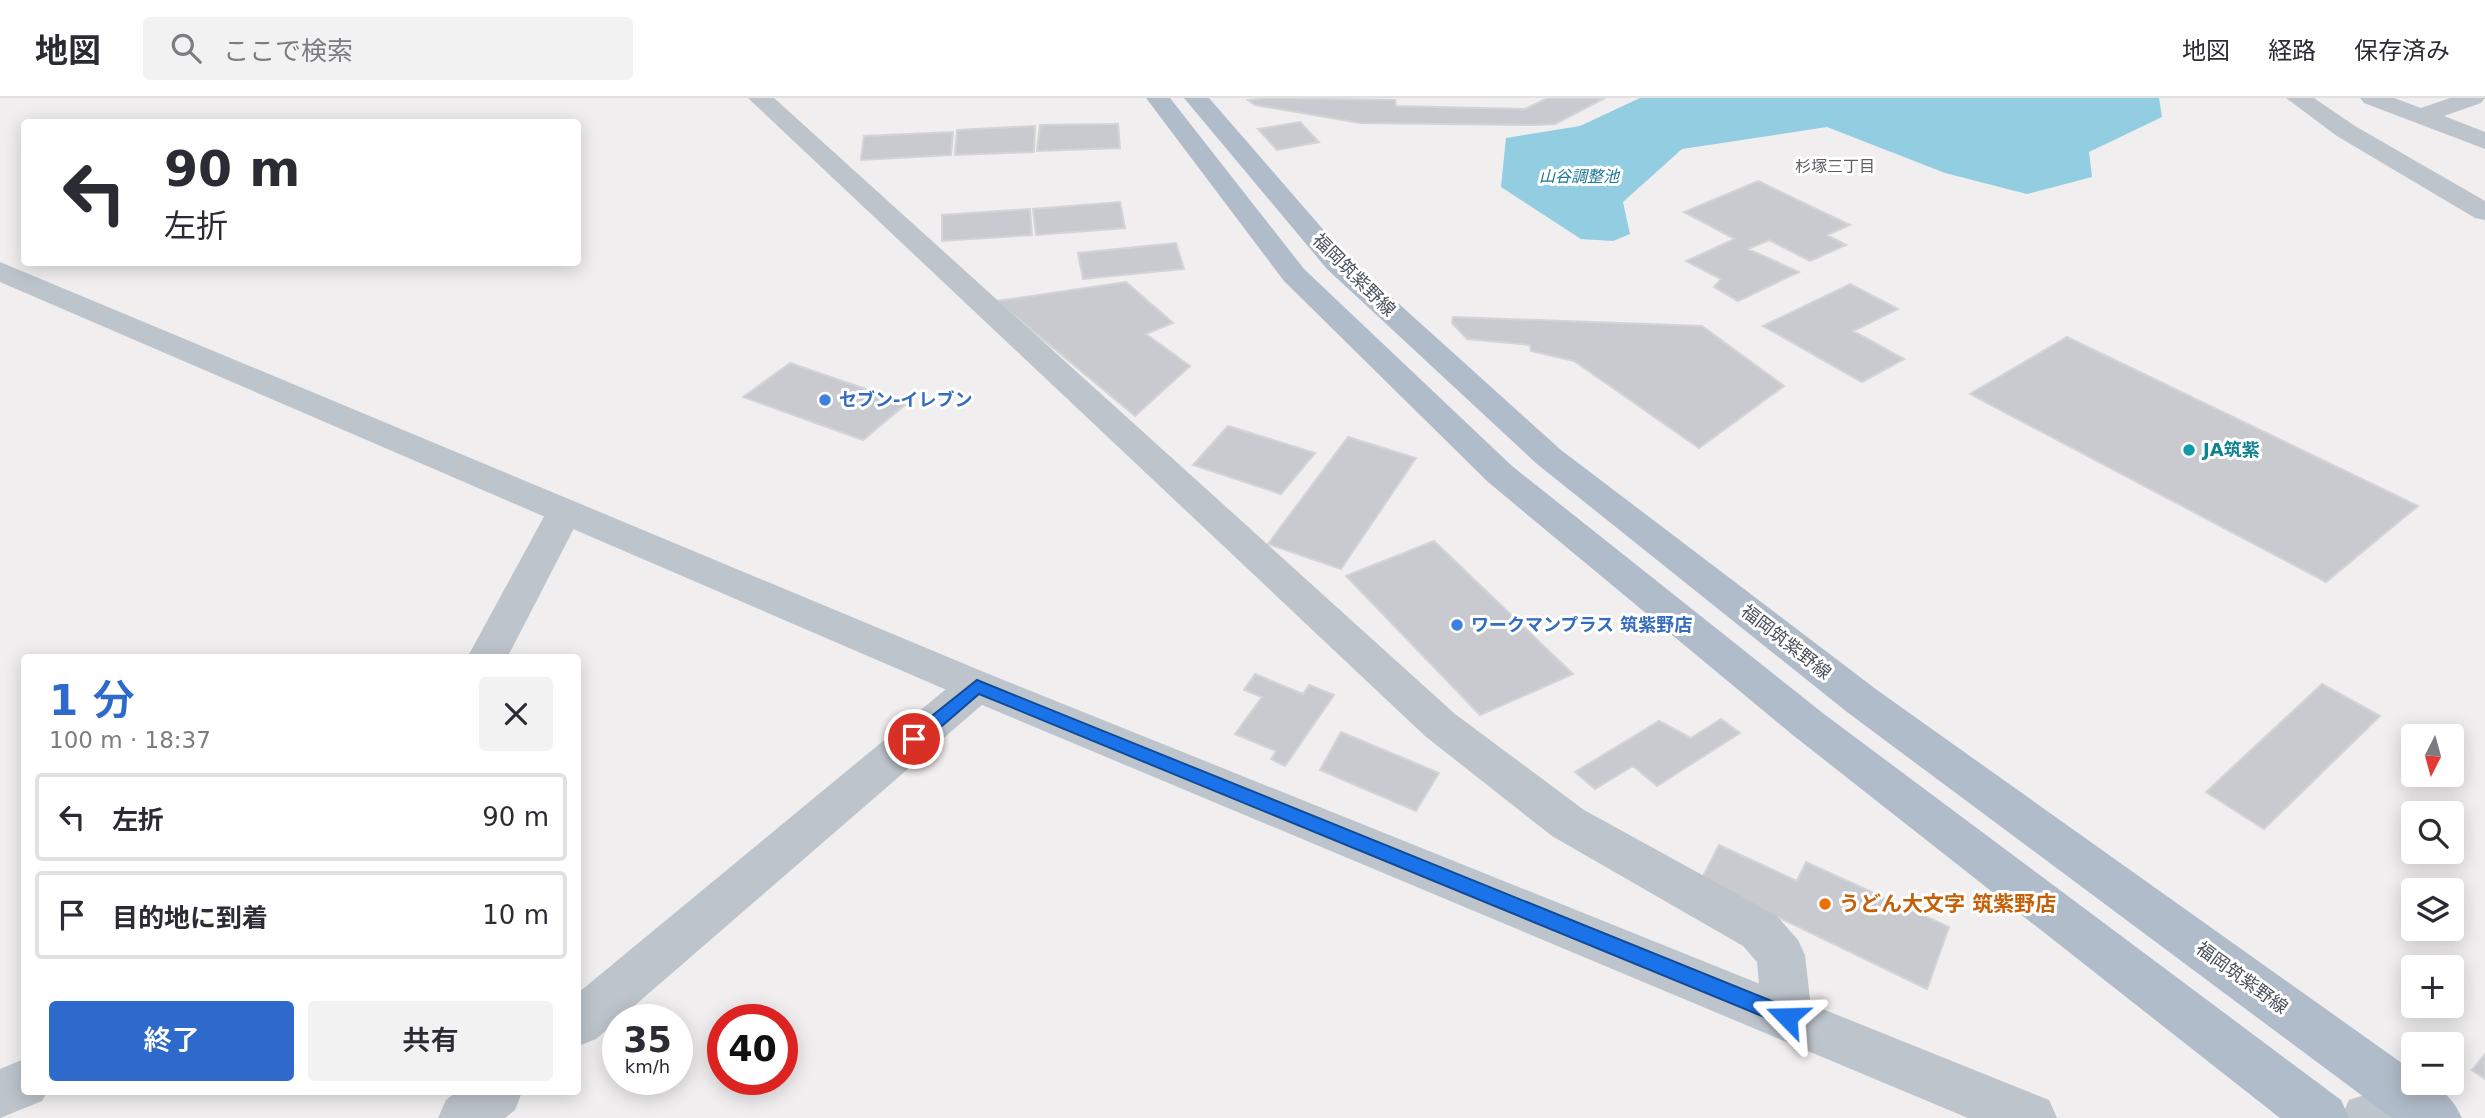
<!DOCTYPE html>
<html lang="ja">
<meta charset="utf-8">
<style>
body{margin:0;font-family:"DejaVu Sans","Noto Sans JP",sans-serif;background:#f2f2f3;color:#2b2b33;height:100vh;display:flex;flex-direction:column;font-size:26px;white-space:nowrap}
*{box-sizing:border-box;margin:0}
p{font-size:23px;color:#7c7c81}
.icon{flex:none;width:38px;height:38px;fill:none;stroke:currentColor;stroke-width:2;stroke-linecap:round;stroke-linejoin:round}
.map{position:relative;flex:1;overflow:hidden}
.drawer{position:absolute;left:21px;top:556px;width:560px;height:441px;display:flex;flex-direction:column;background:#fff;border-radius:7px;box-shadow:0 4px 18px #0003}
.drawer>*{flex:none}
.banner{position:absolute;left:21px;top:21px;width:560px;height:147px;border-radius:7px;box-shadow:0 4px 18px #0003;background:#fff;color:#2b2b33;overflow:hidden}
.needle{width:46px;rotate:186deg}
.fabs{position:absolute;left:2401px;top:626px;display:grid;gap:14px}
.fabs a{display:grid;place-items:center;width:63px;height:63px;border-radius:7px;background:#fff;box-shadow:0 4px 18px #0003;font-size:35px}
.speed{position:absolute;left:602px;top:906px;display:flex;gap:14px;font-size:35px;font-weight:700;text-align:center}
.speed>*{display:grid;place-content:center;width:91px;height:91px;border-radius:50%;background:#fff;box-shadow:0 4px 18px #0003;line-height:1}
.speed small{font-size:18px;font-weight:400}
.speed .limit{border:10px solid #d22;background:#fff;color:#111}
.pin{position:absolute;display:grid;place-items:center;width:60px;height:60px;color:#fff;margin:-30px;border:4px solid #fff;border-radius:50%;box-shadow:0 2px 7px #0007}
.me{position:absolute;width:77px;margin:-38px;rotate:292deg;stroke-linejoin:round;filter:drop-shadow(0 0 5px #0008)}
.turn{display:flex;align-items:center;gap:24px;height:147px;padding:0 28px;font-size:32px}
.turn .icon{width:91px;height:91px;stroke-width:2.5}
.turn b{display:block;font-size:49px;line-height:60px}
.round{display:grid;place-items:center;flex:none;width:74px;height:74px;border-radius:7px;background:#f2f2f3}
.overview{display:flex;align-items:center;justify-content:space-between;height:119px;padding:0 28px}
h1{font-size:42px;font-weight:600;line-height:52px;color:#2d6acb}
.button{display:flex;gap:14px;margin-top:auto;padding:14px 28px}
.button a{flex:1;height:80px;border-radius:7px;background:#2d6acb;color:#fff;font-size:28px;font-weight:600;line-height:80px;text-align:center}
.button a+a{background:#f2f2f3;color:#2b2b33}
ul{padding:0;list-style:none}
li{display:flex;align-items:center;gap:21px;height:88px;margin:0 14px 10px;padding:0 14px;border:4px solid #e1e1e2;border-radius:7px}
li div{flex:1}
li b{display:block;font-size:26px}
li em{font-style:normal}
header{display:flex;align-items:center;gap:42px;box-sizing:border-box;height:98px;padding:0 35px;background:#fff;border-bottom:2px solid #e1e1e2}
header strong{font-size:33px}
nav{display:flex;gap:38px;margin-inline-start:auto;font-size:24px}
.search{width:490px;height:63px;background:#f2f2f3;display:flex;align-items:center;gap:18px;box-sizing:border-box;padding:0 24px;border-radius:7px;color:#7c7c81;font-size:26px}
.map>svg:first-child{display:block}
.water{fill:#92cde1}
.building{fill:#c9cad0;stroke:#d2d4d8;stroke-width:2}
.lines{fill:none;stroke-linecap:round;stroke-linejoin:round}
.minor{fill:#bdc4cb;fill-rule:evenodd}
.tertiary{fill:#bdc4cb;fill-rule:evenodd}
.primary{fill:#b0bcc9;fill-rule:evenodd}
.route{fill:#1a73e8;stroke:#114b97;stroke-width:2}
.shop-dot{fill:#3f7fe0;stroke:#fff;stroke-width:2.5}
.culture-dot{fill:#0f9aa8;stroke:#fff;stroke-width:2.5}
.food-dot{fill:#e8710a;stroke:#fff;stroke-width:2.5}
.labels{text-anchor:middle;stroke-width:6;stroke-linejoin:round;paint-order:stroke}
.far-neighbourhood-label{font-size:16px;fill:#5b5e62;stroke:#fff}
.far-water-label{font-size:16px;font-style:italic;fill:#1c7798;stroke:#fff}
.street-label{font-size:18px;fill:#485059;stroke:#fff}
.shop-label{font-size:18px;font-weight:bold;fill:#366cbe;stroke:#fff;text-anchor:start}
.culture-label{font-size:18px;font-weight:bold;fill:#0d838f;stroke:#fff;text-anchor:start}
.near-food-label{font-size:21px;font-weight:bold;fill:#c56008;stroke:#fff;text-anchor:start}
</style>
<header>
<strong>地図</strong>
<div class="search"><svg class="icon" aria-label="search" viewBox="0 0 24 24"><circle cx="10" cy="10" r="6"/><path d="M15 15l6 6"/></svg>ここで検索</div>
<nav><a>地図</a><a>経路</a><a>保存済み</a></nav>
</header>
<div class="map">
<svg width="2485" height="1020" viewBox="0 0 2485 1020">
<rect width="100%" height="100%" fill="#f0eeee"/>
<path class="water" d="M 1640,0 L 2159,0 L 2162,19 L 2089,54 L 2092,79 L 2027,96 L 1945,75 L 1827,29 L 1682,51 L 1623,104 L 1630,136 L 1613,143 L 1581,141 L 1501,89 L 1506,40 L 1580,28 Z"/>
<path class="building" d="M 1268,0 L 1395,2 L 1396,8 L 1525,11 L 1548,0 L 1605,0 L 1555,26 L 1534,27 L 1360,25 L 1255,7 L 1248,2 Z
M 1300,24 L 1319,44 L 1277,52 L 1258,31 Z
M 1118,26 L 1120,50 L 1037,53 L 1040,27 Z
M 1035,28 L 1034,54 L 955,57 L 957,32 Z
M 953,34 L 951,57 L 861,62 L 864,38 Z
M 1758,83 L 1850,127 L 1827,137 L 1846,147 L 1810,163 L 1769,142 L 1748,151 L 1799,174 L 1738,203 L 1714,189 L 1721,181 L 1686,163 L 1735,141 L 1684,114 Z
M 1120,104 L 1125,130 L 1036,137 L 1033,111 Z
M 1030,111 L 1032,137 L 942,143 L 942,117 Z
M 1176,145 L 1184,171 L 1083,181 L 1078,155 Z
M 1126,184 L 1173,225 L 1146,236 L 1190,268 L 1135,318 L 997,203 Z
M 1850,186 L 1898,211 L 1853,233 L 1904,261 L 1862,284 L 1763,228 Z
M 1453,219 L 1702,228 L 1784,288 L 1699,350 L 1574,263 L 1531,253 L 1530,247 L 1467,241 L 1452,225 Z
M 2067,239 L 2418,408 L 2326,484 L 1970,296 Z
M 790,265 L 907,305 L 863,342 L 743,299 Z
M 1228,328 L 1315,355 L 1281,396 L 1193,367 Z
M 1348,339 L 1416,360 L 1341,471 L 1268,446 Z
M 1434,443 L 1573,576 L 1480,617 L 1346,478 Z
M 1255,576 L 1303,596 L 1309,587 L 1334,597 L 1285,668 L 1271,661 L 1276,653 L 1235,636 L 1262,599 L 1244,592 Z
M 2322,586 L 2380,618 L 2264,731 L 2206,694 Z
M 1721,621 L 1740,635 L 1657,688 L 1633,668 L 1595,691 L 1575,674 L 1659,623 L 1691,640 Z
M 1341,634 L 1439,675 L 1416,713 L 1320,672 Z
M 1719,747 L 1797,783 L 1806,764 L 1949,829 L 1927,891 L 1701,782 Z
M 2485,956 L 2485,981 L 2472,972 Z"/>
<g class="lines">
<path class="minor" d="M 748,0 L 774,0 L 1455,616 L 1584,712 L 1777,818 L 1798,842 L 1805,857 L 1812,919 L 1805,935 L 1787,942 L 1769,935 L 1762,919 L 1757,864 L 1743,848 L 1552,738 L 1425,638 Z
M 2286,0 L 2314,0 L 2355,28 L 2485,103 L 2485,122 L 2475,120 L 2337,38 Z
M 2360,0 L 2394,0 L 2421,10 L 2450,0 L 2485,0 L 2481,5 L 2444,18 L 2485,34 L 2485,51 L 2364,5 Z
M 565,401 L 578,405 L 583,413 L 507,560 L 467,560 L 547,413 L 552,405 Z
M 977,573 L 991,577 L 997,588 L 991,599 L 596,941 L 578,948 L 578,895 L 963,577 Z
M 24,961 L 24,994 L 47,994 L 42,1003 L 0,1020 L 0,971 Z
M 456,994 L 522,994 L 515,1012 L 505,1020 L 438,1020 L 446,1002 Z"/>
<path class="tertiary" d="M 0,164 L 991,577 L 2049,1002 L 2057,1020 L 1968,1020 L 963,599 L 0,184 Z
M 2413,982 L 2413,985 L 2434,989 L 2441,1007 L 2436,1020 L 2341,1020 L 2349,1002 Z"/>
<path class="primary" d="M 1146,0 L 1170,0 L 1304,171 L 1512,368 L 1824,616 L 2341,1002 L 2349,1020 L 2280,1020 L 1794,638 L 1488,384 L 1284,183 Z
M 1184,0 L 1209,0 L 1347,159 L 1561,352 L 1877,592 L 2413,973 L 2413,985 C 2438,985 2452,998 2462,1020 L 2392,1020 L 1847,614 L 1537,366 L 1327,171 Z"/>
</g>
<path class="route" d="M 977,582 L 1794,912 L 1797,919 L 1794,925 L 1787,928 L 1779,925 L 979,596 L 921,646 L 908,646 L 906,641 L 908,637 Z"/>
<g class="shop-dot">
<circle cx="825" cy="302" r="7"/>
<circle cx="1457" cy="527" r="7"/>
</g>
<circle class="culture-dot" cx="2189" cy="352" r="7"/>
<circle class="food-dot" cx="1825" cy="806" r="7"/>
<g class="labels">
<g class="far-neighbourhood-label">
<text x="1835" y="74">杉塚三丁目</text>
</g>
<g class="far-water-label">
<text x="1579" y="84">山谷調整池</text>
</g>
<g class="street-label">
<text transform="translate(1354 177) rotate(45)" y="6">福岡筑紫野線</text>
<text transform="translate(1786 544) rotate(38)" y="6">福岡筑紫野線</text>
<text transform="translate(2242 880) rotate(36)" y="6">福岡筑紫野線</text>
</g>
<g class="shop-label">
<text x="839" y="308">セブン-イレブン</text>
<text x="1471" y="533">ワークマンプラス 筑紫野店</text>
</g>
<g class="culture-label">
<text x="2203" y="358">JA筑紫</text>
</g>
<g class="near-food-label">
<text x="1839" y="813">うどん大文字 筑紫野店</text>
</g>
</g>
</svg>
<div class="fabs">
<a><svg class="needle" viewBox="-14 -14 28 28"><path d="M0-13l5 13h-10z" fill="#e53935"/><path d="M0 13l5-13h-10z" fill="#7c7c81"/></svg></a>
<a><svg class="icon" aria-label="search" viewBox="0 0 24 24"><circle cx="10" cy="10" r="6"/><path d="M15 15l6 6"/></svg></a>
<a><svg class="icon" aria-label="layers" viewBox="0 0 24 24"><path d="M12 4l9 5-9 5-9-5zM3 14l9 5 9-5"/></svg></a>
<a>+</a>
<a>−</a>
</div>
<div class="speed"><div>35<small>km/h</small></div><div class="limit">40</div></div>
<div class="pin" style="left:914px;top:641px;background:#d93025"><svg class="icon" aria-label="arrive" viewBox="0 0 24 24"><path d="M6 21V4h12l-3 4 3 4H6"/></svg></div>
<svg class="me" style="left:1787px;top:919px" viewBox="-20 -20 40 40"><path d="M0-17L14 15 0 8-14 15z" fill="#1a73e8" stroke="#fff" stroke-width="4"/></svg>
<div class="banner">
<div class="turn"><svg class="icon" aria-label="left" viewBox="0 0 24 24"><path d="M17 20v-9H6M10 6l-5 5 5 5"/></svg><div><b>90 m</b>左折</div></div>
</div>
<section class="drawer">
<div class="overview"><div><h1>1 分</h1><p>100 m · 18:37</p></div><a class="round"><svg class="icon" aria-label="close" viewBox="0 0 24 24"><path d="M6 6l12 12M18 6L6 18"/></svg></a></div>
<ul>
<li><svg class="icon" aria-label="left" viewBox="0 0 24 24"><path d="M17 20v-9H6M10 6l-5 5 5 5"/></svg><div><b>左折</b></div><em>90 m</em></li>
<li><svg class="icon" aria-label="arrive" viewBox="0 0 24 24"><path d="M6 21V4h12l-3 4 3 4H6"/></svg><div><b>目的地に到着</b></div><em>10 m</em></li>
</ul>
<div class="button"><a>終了</a><a>共有</a></div>
</section>
</div>
